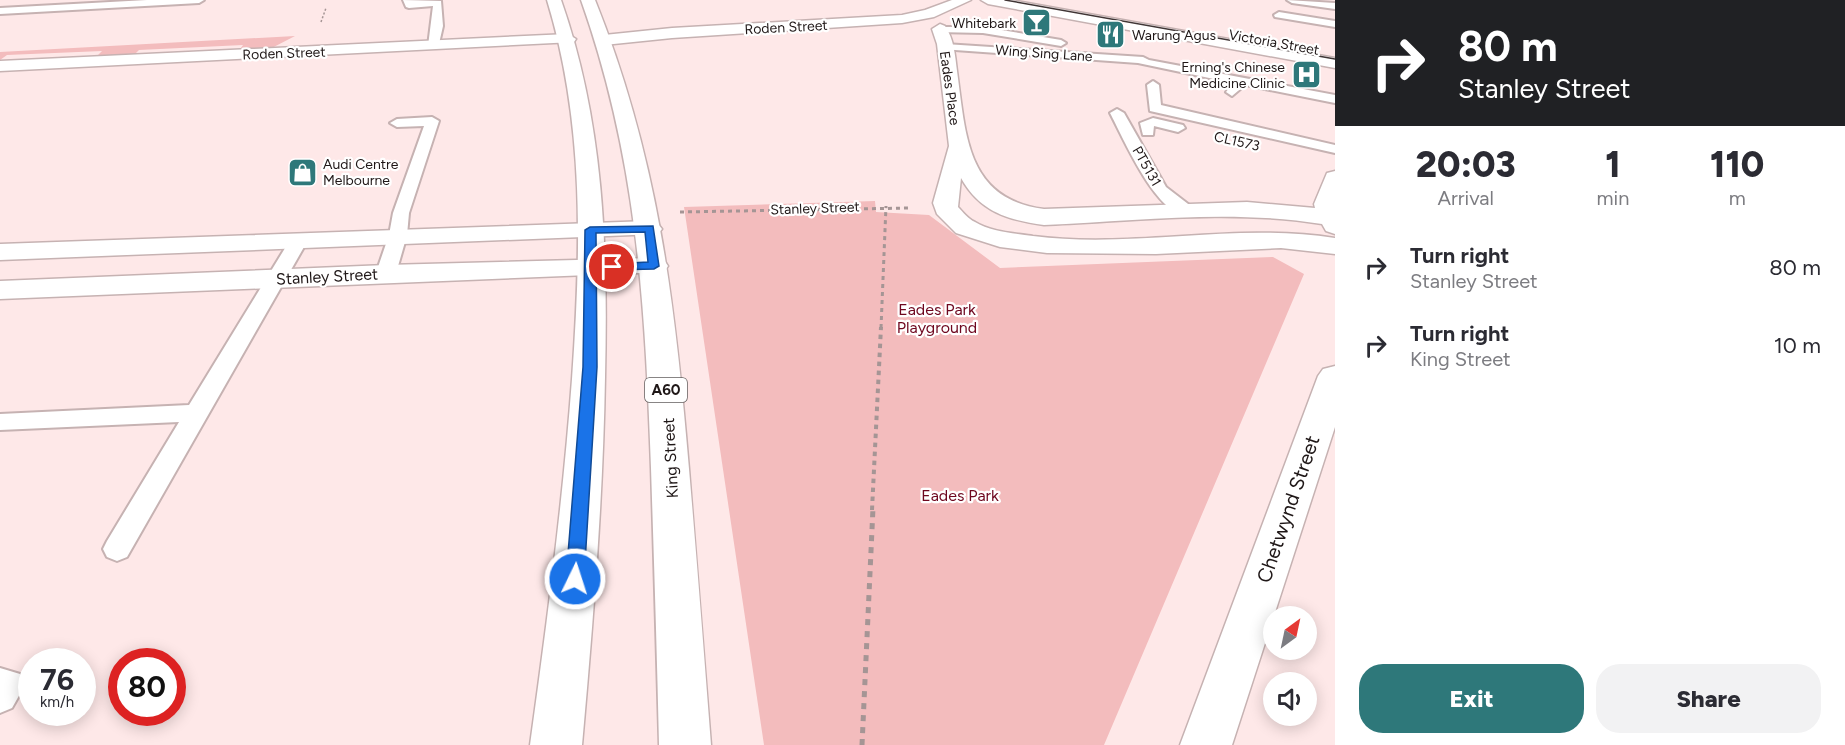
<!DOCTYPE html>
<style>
body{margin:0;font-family:Figtree,sans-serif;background:#f2f2f3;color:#2b2b33;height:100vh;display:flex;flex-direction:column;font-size:22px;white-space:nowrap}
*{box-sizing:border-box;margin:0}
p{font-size:20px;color:#7c7c81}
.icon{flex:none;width:33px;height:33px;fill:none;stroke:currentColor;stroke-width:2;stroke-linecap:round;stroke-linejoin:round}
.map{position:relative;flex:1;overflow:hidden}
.sheet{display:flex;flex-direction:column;background:#fff;width:510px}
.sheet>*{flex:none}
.banner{background:#202124;color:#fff;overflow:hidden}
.needle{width:39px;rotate:33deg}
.controls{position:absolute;left:1263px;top:606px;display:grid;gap:12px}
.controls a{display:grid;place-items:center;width:54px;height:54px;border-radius:50%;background:#fff;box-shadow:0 3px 15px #0003;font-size:30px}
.speed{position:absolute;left:18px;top:648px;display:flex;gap:12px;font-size:30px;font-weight:700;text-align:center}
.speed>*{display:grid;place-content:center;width:78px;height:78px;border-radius:50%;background:#fff;box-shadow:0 3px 15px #0003;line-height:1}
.speed small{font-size:15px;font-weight:400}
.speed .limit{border:9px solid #d22;background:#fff;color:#111}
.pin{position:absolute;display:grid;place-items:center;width:51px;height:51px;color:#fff;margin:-26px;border:3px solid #fff;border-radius:50%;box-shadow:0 2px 6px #0007}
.me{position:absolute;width:66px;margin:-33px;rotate:4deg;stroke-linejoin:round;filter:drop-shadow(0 0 4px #0008)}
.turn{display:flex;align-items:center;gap:21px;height:126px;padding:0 24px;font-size:27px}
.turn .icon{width:78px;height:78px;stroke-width:2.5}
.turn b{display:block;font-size:42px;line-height:51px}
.eta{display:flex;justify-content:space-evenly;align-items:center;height:102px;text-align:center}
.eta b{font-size:36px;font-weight:800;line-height:42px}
.button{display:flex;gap:12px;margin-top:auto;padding:12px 24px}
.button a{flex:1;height:69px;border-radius:24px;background:#2e787a;color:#fff;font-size:24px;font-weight:800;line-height:69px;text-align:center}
.button a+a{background:#f2f2f3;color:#2b2b33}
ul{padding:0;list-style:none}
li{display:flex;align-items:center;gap:18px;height:78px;padding:0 24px}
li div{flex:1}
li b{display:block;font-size:22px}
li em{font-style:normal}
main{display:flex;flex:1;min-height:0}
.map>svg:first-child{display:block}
.green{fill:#f3bcbd}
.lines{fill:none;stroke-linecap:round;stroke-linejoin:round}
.service-casing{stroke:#c6b2b2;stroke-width:4}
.minor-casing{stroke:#c6b2b2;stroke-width:3}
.tertiary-casing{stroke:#c6b2b2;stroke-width:3}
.trunk-casing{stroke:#c6b2b2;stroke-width:3}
.path-far3{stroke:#a59595;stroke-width:1.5;stroke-dasharray:2 2;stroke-linecap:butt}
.path-far2{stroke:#a59595;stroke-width:3;stroke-dasharray:4 4;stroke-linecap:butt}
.path-far1{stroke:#a59595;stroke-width:4;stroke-dasharray:4.5 4.5;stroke-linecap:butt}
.path{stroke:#a59595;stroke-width:5;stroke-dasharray:6 6;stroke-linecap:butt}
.service{fill:#fff;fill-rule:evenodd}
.minor{fill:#fff;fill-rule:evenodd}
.tertiary{fill:#fff;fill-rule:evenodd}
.trunk{fill:#fff;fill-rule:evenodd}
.tram{stroke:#403535;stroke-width:1.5}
.route{fill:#1a73e8;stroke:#114b97;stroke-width:1.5}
.labels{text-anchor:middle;stroke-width:4.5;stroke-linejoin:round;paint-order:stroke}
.far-poi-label{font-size:14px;fill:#1f1717;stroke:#fff;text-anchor:end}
.far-street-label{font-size:14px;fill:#1f1717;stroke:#fff}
.shield{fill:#fff;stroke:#625d5d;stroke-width:1.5}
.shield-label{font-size:15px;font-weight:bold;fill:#1f1717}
.street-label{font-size:16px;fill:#1f1717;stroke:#fff}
.park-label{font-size:16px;fill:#6e071f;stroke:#fff}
.near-street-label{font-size:20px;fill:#1f1717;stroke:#fff}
</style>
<main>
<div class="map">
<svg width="1335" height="745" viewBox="0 0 1335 745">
<rect width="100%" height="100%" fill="#fee8e8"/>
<path class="green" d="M 295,36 L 266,51 L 238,52 L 243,45 L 139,50 L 131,58 L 93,60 L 102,51 L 7,55 L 0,60 L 0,52 Z
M 875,201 L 876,212 L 929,215 L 1000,268 L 1273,257 L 1304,274 L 1104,745 L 764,745 L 684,207 Z"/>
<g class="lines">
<defs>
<path id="service" d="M 147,0 L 204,0 L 199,3 L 0,14 L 0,8 Z
M 403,0 L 441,1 L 443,26 L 438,48 L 428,46 L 433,6 L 409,8 L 406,7 Z
M 1287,0 L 1335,3 L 1335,9 L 1292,3 Z
M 1279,12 L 1335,21 L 1335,27 L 1275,17 L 1274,15 Z
M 941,27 L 983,27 L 1061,40 L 1066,43 L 1061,46 L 983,33 L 937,32 L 936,30 Z
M 945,44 L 1143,57 L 1149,60 L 1335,95 L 1335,103 L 1245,85 L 1232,96 L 1226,92 L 1233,83 L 1138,63 L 941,49 L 941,45 Z
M 1153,81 L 1159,85 L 1161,105 L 1335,145 L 1335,153 L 1150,111 L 1147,85 Z
M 1117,109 L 1124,113 L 1166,187 L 1192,207 L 1194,211 L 1192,215 C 1159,223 1123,137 1110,113 Z
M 432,117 L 439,121 L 409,213 L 407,235 L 396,273 L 393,277 L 379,277 L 376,273 L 389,235 L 393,213 L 424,126 L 397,127 L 390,123 L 397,119 Z
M 1153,118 L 1183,125 L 1185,128 L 1178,132 L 1154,126 L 1153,135 L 1143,135 L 1140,123 Z
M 299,235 L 308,240 L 127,557 L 117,561 L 107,557 L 103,549 L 107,541 L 179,422 L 0,430 L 0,414 L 189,405 L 290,240 Z
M 0,668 L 20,674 L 25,685 L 12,708 L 0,713 Z"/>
<path id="minor" d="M 952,0 L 971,0 L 934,17 L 902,23 L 672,38 L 604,45 L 596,40 L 604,35 L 672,28 L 902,15 L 925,10 Z
M 940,24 L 945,26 C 954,39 955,55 957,71 C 966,135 966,199 1044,209 L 1247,202 L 1315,208 L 1314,204 L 1327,173 L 1335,171 L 1335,234 L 1326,231 L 1322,224 C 1231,209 1136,221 1044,225 C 1008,220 980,212 961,178 L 958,207 C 963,212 968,219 975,222 C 991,232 1014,233 1033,236 C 1133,249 1235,222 1335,238 L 1335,254 L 1281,248 L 1156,254 L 1047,253 L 1000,247 L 956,233 L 937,214 L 933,203 L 949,146 L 937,44 L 932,29 Z
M 568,34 L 576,39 L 574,42 L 0,71 L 0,61 Z
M 649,221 L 658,224 L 662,229 L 658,234 L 0,260 L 0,244 Z
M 654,258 L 664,260 L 668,266 L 664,272 L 0,299 L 0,281 L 386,265 Z
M 1335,366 L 1335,427 L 1232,745 L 1180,745 L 1318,376 L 1323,369 Z"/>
<path id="tertiary" d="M 981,0 L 1011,0 L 1335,58 L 1335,68 L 988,4 Z"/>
<path id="trunk" d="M 547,0 L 561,0 C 604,122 608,249 605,377 C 603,500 593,623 582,745 L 530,745 C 547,623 563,501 572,379 C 581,251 585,124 547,0 Z
M 581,0 L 595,0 C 658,157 675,302 689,469 C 697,561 704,653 711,745 L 659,745 C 657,653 654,561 651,468 C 645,303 637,158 581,0 Z"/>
</defs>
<use href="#service" class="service-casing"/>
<use href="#minor" class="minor-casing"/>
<use href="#tertiary" class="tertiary-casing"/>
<use href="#trunk" class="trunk-casing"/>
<path class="path-far3" d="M 321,22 L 326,8"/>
<path class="path-far2" d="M 680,212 L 910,208
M 881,328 L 886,206"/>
<path class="path-far1" d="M 872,510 L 881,327"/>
<path class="path" d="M 862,745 L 873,508"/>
<use href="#service" class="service"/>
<use href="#minor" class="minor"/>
<use href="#tertiary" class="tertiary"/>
<use href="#trunk" class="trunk"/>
<path class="tram" d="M 1005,0 L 1335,59"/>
</g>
<path class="route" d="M 653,226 L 659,266 L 654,269 L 612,270 L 606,267 L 612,264 L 648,262 L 645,232 L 596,233 L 597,367 L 584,579 L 581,584 L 575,586 L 569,584 L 566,579 L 583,367 L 585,230 L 590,227 Z"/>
<defs>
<symbol id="bar-square" viewBox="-11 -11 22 22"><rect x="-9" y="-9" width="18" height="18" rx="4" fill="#2e787a" stroke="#fff"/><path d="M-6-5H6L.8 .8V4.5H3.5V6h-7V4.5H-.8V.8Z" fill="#fff"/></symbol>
<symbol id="restaurant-square" viewBox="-11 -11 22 22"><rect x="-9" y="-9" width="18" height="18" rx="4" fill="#2e787a" stroke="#fff"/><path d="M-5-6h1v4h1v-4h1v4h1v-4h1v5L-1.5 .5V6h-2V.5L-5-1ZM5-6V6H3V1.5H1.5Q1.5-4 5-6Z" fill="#fff"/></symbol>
<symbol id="hospital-square" viewBox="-11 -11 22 22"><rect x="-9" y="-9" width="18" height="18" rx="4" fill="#2e787a" stroke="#fff"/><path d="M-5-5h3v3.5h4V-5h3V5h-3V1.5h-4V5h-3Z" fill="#fff"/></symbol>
<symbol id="shop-square" viewBox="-11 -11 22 22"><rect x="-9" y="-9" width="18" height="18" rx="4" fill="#2e787a" stroke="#fff"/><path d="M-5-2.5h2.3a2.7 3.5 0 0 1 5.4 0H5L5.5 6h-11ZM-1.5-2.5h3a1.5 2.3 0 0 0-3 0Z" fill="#fff"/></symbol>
</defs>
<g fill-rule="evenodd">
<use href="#bar-square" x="1020" y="6" width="33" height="33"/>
<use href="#restaurant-square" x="1094" y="18" width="33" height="33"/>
<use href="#hospital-square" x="1290" y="58" width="33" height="33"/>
<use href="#shop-square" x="286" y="156" width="33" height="33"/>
</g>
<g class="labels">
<g class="far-poi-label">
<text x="1016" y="28">Whitebark</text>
<text x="1132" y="40" text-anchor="start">Warung Agus</text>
<text x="1285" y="72">Erning's Chinese<tspan x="1285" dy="16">Medicine Clinic</tspan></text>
<text x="323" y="169" text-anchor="start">Audi Centre<tspan x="323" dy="16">Melbourne</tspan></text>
</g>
<g class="far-street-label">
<text transform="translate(786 27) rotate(-3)" y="5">Roden Street</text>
<text transform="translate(1274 42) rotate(10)" y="5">Victoria Street</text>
<text transform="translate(284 53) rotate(-2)" y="5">Roden Street</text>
<text transform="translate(1044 53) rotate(4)" y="5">Wing Sing Lane</text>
<text transform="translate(950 88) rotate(82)" y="5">Eades Place</text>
<text transform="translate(1237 141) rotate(13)" y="5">CL1573</text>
<text transform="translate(1147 166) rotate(60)" y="5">PT5131</text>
<text transform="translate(815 208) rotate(-2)" y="5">Stanley Street</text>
</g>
<rect class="shield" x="645" y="378" width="42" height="24" rx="4.5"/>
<g class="shield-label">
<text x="666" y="395">A60</text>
</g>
<g class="street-label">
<text transform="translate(327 276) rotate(-3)" y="6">Stanley Street</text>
<text transform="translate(670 458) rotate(-93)" y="6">King Street</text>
</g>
<g class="park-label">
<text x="937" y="315">Eades Park<tspan x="937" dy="18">Playground</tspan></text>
<text x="960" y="501">Eades Park</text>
</g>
<g class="near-street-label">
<text transform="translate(1288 509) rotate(-71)" y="7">Chetwynd Street</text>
</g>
</g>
</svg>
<div class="controls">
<a><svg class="needle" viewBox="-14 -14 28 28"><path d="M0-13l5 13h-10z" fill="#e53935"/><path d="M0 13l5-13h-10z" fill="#7c7c81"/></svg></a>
<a><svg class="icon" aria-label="sound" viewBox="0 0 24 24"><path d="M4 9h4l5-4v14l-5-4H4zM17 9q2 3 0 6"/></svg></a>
</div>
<div class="speed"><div>76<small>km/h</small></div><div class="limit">80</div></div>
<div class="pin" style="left:612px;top:267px;background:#d93025"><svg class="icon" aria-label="arrive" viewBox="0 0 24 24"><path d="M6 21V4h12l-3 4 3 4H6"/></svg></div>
<svg class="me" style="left:575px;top:579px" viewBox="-20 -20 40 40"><circle r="17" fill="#1a73e8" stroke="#fff" stroke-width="3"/><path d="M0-11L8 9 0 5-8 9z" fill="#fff"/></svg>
</div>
<section class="sheet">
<div class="banner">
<div class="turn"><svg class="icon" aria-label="right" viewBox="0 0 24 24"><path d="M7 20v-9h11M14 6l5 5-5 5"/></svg><div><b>80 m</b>Stanley Street</div></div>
</div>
<div class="eta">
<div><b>20:03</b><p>Arrival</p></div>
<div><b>1</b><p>min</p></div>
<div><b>110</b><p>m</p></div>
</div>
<ul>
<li><svg class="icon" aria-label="right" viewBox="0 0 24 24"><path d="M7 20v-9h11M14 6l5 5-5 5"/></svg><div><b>Turn right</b><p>Stanley Street</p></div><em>80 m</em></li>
<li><svg class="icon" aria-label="right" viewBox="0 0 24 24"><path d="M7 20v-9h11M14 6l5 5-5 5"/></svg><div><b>Turn right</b><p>King Street</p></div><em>10 m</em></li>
</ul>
<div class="button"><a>Exit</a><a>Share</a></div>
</section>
</main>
